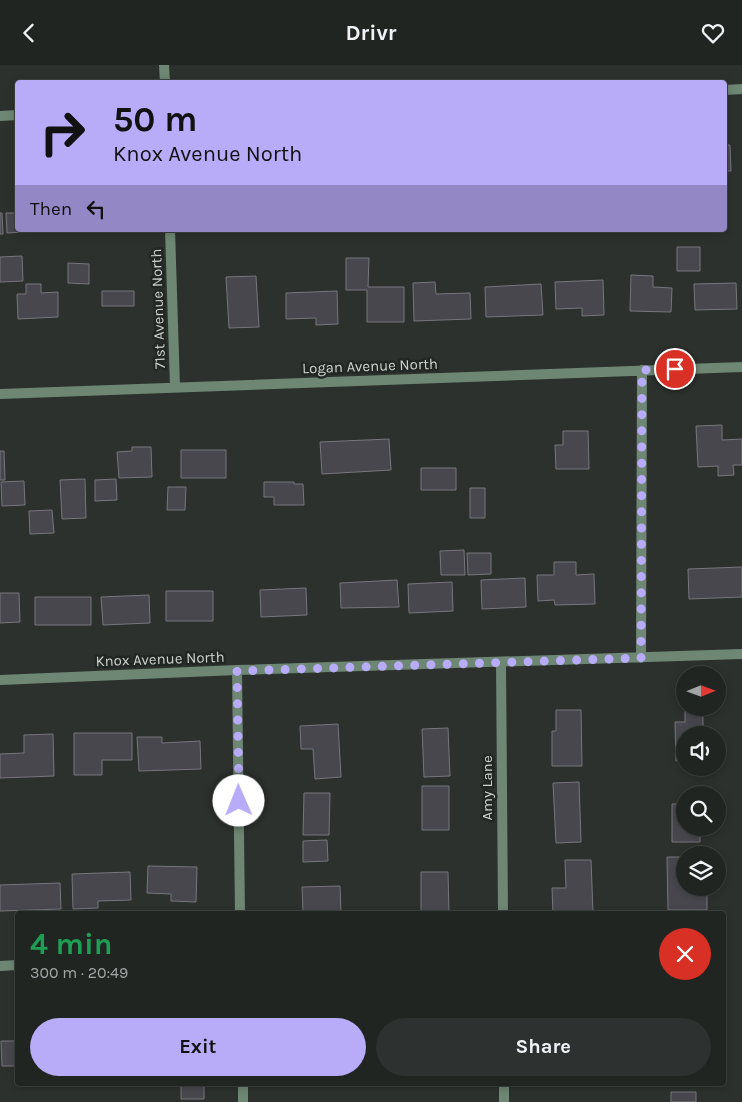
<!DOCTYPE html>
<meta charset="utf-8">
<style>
body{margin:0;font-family:Karla,sans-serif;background:#2d312f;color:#f1f3f6;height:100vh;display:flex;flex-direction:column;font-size:19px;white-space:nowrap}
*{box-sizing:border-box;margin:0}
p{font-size:16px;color:#a2a5a5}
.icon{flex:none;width:28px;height:28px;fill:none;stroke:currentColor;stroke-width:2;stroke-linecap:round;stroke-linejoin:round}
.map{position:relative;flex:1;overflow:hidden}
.panel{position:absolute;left:15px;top:846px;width:711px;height:175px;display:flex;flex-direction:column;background:#212522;border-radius:5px;box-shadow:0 2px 8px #0003,0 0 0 1px #3e4240}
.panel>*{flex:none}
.hud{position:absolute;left:15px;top:15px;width:712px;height:152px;border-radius:5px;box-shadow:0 2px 8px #0003,0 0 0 1px #3e4240;background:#b8abf7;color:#111;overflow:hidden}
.needle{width:32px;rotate:89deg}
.buttons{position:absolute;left:676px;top:601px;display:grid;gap:10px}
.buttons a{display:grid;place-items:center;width:50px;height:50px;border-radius:50%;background:#212522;box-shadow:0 2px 8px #0003,0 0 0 1px #3e4240;font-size:25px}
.pin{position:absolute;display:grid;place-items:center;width:42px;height:42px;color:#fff;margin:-21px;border:2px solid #fff;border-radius:50%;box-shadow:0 1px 5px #0007}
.me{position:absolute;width:55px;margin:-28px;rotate:359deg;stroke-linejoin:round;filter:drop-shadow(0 0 4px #0008)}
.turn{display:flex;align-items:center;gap:18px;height:105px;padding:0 15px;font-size:22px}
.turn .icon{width:65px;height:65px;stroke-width:2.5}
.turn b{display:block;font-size:35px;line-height:42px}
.then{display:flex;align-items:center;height:48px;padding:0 15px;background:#0003;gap:10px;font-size:19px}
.round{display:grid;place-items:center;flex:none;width:52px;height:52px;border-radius:26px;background:#2d312f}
.summary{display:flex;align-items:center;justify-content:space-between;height:85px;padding:0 15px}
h1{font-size:30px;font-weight:700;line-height:38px;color:#1e9e55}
.action{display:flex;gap:10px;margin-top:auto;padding:10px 15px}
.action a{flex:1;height:58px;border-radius:30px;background:#b8abf7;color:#111;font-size:20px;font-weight:700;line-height:58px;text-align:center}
.action a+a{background:#2d312f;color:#f1f3f6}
header{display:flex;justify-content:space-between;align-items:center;height:65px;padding:0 15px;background:#212522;font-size:22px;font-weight:700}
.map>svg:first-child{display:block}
.building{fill:#48474d;stroke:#77767d}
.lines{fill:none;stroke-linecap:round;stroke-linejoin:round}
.street{stroke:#6e8674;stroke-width:10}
.route{stroke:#b8abf7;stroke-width:9;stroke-dasharray:0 16.2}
.labels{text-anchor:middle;stroke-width:5;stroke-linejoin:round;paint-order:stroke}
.street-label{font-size:15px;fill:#cfd2d0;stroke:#222723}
</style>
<header><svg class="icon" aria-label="back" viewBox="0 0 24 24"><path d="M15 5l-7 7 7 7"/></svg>Drivr<svg class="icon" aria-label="heart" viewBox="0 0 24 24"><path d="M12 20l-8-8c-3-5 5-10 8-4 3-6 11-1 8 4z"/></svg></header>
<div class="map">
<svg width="742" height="1037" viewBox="0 0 742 1037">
<rect width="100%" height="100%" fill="#2c312d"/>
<path class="building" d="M 725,80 L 730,80 L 731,106 L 725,106 Z
M 0,148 L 2,148 L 3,169 L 0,169 Z
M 6,148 L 18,148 L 18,165 L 27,165 L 27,167 L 7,168 Z
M 677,182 L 700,182 L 700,206 L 677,206 Z
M 22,191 L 23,216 L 0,217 L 0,192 Z
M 346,193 L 369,193 L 368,222 L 404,222 L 404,257 L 367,257 L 367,225 L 346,225 Z
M 68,198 L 89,199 L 89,219 L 68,218 Z
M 631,210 L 653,211 L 653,222 L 672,223 L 671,247 L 630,246 Z
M 256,211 L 259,262 L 229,263 L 226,212 Z
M 603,215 L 604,250 L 582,251 L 582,243 L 556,244 L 555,217 Z
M 435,217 L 436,229 L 470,228 L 471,254 L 414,256 L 413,218 Z
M 736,218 L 737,244 L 695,245 L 694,219 Z
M 26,219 L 41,219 L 41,228 L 58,227 L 58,252 L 18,254 L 17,229 L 26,229 Z
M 541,219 L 543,250 L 486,252 L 485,222 Z
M 102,226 L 134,226 L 134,241 L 102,241 Z
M 337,226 L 338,259 L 316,260 L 316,253 L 286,254 L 286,228 Z
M 722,360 L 722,375 L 742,374 L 742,400 L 733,400 L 734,410 L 718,411 L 718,401 L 698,402 L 696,361 Z
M 563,366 L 588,366 L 589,404 L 556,404 L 555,380 L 563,380 Z
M 389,374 L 391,405 L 322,409 L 320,377 Z
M 132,382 L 151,382 L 152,412 L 119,413 L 117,387 L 132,386 Z
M 181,385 L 226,385 L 226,413 L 181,413 Z
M 0,386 L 4,386 L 5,415 L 0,415 Z
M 421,403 L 456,403 L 456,425 L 421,425 Z
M 85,414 L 86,453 L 62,454 L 60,415 Z
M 116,414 L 117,435 L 95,436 L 95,415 Z
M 24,416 L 25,440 L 2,441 L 1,417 Z
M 264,417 L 294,417 L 294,419 L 303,419 L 304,440 L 274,440 L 274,432 L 264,432 Z
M 168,422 L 186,422 L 185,445 L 167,445 Z
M 470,423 L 485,423 L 485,453 L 470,453 Z
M 52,445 L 54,468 L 30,469 L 29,446 Z
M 464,485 L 465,510 L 441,510 L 440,486 Z
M 467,488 L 491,488 L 491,509 L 468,510 Z
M 554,497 L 576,497 L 576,510 L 594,509 L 595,539 L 555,540 L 554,535 L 538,536 L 537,510 L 554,510 Z
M 742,502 L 742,532 L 689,534 L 688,504 Z
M 525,513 L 526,542 L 482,544 L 481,515 Z
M 397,515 L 399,542 L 341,543 L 340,518 Z
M 452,517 L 453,546 L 409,548 L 408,519 Z
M 306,523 L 307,550 L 261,552 L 260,525 Z
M 166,526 L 213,526 L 213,556 L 166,556 Z
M 0,528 L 19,528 L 20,557 L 0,558 Z
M 149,530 L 150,558 L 103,560 L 101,532 Z
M 35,532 L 91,532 L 91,560 L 35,560 Z
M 556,645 L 581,645 L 582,701 L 552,701 L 552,666 L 556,666 Z
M 685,646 L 703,647 L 703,670 L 685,670 L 685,696 L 676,696 L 675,657 L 685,657 Z
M 338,659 L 341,712 L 315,714 L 313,684 L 301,684 L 300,661 Z
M 448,663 L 450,711 L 424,712 L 422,664 Z
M 74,668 L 132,668 L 132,695 L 102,695 L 102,710 L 74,710 Z
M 53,669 L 54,711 L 0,713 L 0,689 L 24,688 L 24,670 Z
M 137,672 L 162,672 L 162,678 L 200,676 L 201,704 L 139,706 Z
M 579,717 L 581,777 L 556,778 L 553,718 Z
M 422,721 L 449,721 L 449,765 L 422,765 Z
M 304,728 L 330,728 L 329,770 L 303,770 Z
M 672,739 L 685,739 L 685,762 L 700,762 L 700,777 L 672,777 Z
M 327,775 L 328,796 L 303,797 L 303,776 Z
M 667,792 L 685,792 L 685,822 L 707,822 L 707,845 L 668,845 Z
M 565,795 L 591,795 L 593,848 L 553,849 L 552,823 L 566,823 Z
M 148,801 L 197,802 L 196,837 L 171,836 L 171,829 L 147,828 Z
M 130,807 L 131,835 L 98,836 L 98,843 L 73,844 L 72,809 Z
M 421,807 L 448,807 L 449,849 L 421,849 Z
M 60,818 L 61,844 L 0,846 L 0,820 Z
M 340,821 L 341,849 L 315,849 L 315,846 L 303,847 L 302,822 Z
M 1,976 L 18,976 L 18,1001 L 2,1001 Z
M 181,1019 L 204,1019 L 204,1034 L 181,1034 Z
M 671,1027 L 696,1027 L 696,1037 L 671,1037 Z"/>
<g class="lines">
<path class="street" d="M 164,0 L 165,18
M 725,25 L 742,24
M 0,51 L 18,50
M 170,165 L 175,322
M 0,329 L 742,302
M 641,593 L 642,305
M 501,597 L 503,849
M 237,605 L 240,849
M 0,615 L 237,605 L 742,589
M 0,901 L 18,900
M 243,1019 L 243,1037
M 504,1019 L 504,1037"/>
</g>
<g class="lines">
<path class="route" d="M 239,736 L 237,606 L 641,593 L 642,305 L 675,304"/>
</g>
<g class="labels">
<g class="street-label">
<text transform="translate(158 244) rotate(-92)" y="5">71st Avenue North</text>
<text transform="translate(370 301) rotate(-2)" y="5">Logan Avenue North</text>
<text transform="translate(160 594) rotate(-2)" y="5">Knox Avenue North</text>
<text transform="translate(487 723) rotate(-90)" y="5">Amy Lane</text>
</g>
</g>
</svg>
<div class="buttons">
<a><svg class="needle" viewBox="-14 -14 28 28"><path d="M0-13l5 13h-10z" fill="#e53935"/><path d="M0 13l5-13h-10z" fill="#a2a5a5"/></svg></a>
<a><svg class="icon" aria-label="sound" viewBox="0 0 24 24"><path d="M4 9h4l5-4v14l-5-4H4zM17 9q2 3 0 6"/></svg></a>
<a><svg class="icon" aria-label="search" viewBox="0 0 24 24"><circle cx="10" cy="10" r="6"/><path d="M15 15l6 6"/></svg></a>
<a><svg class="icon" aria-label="layers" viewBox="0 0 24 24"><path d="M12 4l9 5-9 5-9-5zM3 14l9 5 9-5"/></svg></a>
</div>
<div class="pin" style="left:675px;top:304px;background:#d93025"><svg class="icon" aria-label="arrive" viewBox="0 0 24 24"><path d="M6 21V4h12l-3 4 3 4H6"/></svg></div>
<svg class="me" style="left:239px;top:736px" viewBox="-20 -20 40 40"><circle r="19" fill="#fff"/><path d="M0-13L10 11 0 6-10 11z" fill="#b8abf7"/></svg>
<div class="hud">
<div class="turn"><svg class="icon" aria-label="right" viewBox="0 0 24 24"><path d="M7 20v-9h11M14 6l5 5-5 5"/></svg><div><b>50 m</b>Knox Avenue North</div></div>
<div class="then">Then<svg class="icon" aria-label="left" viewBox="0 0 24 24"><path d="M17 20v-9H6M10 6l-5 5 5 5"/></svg></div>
</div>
<section class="panel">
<div class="summary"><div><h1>4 min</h1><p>300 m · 20:49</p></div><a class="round" style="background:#d93025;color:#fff"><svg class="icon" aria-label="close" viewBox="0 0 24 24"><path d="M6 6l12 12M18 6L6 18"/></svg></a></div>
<div class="action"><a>Exit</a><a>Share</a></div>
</section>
</div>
